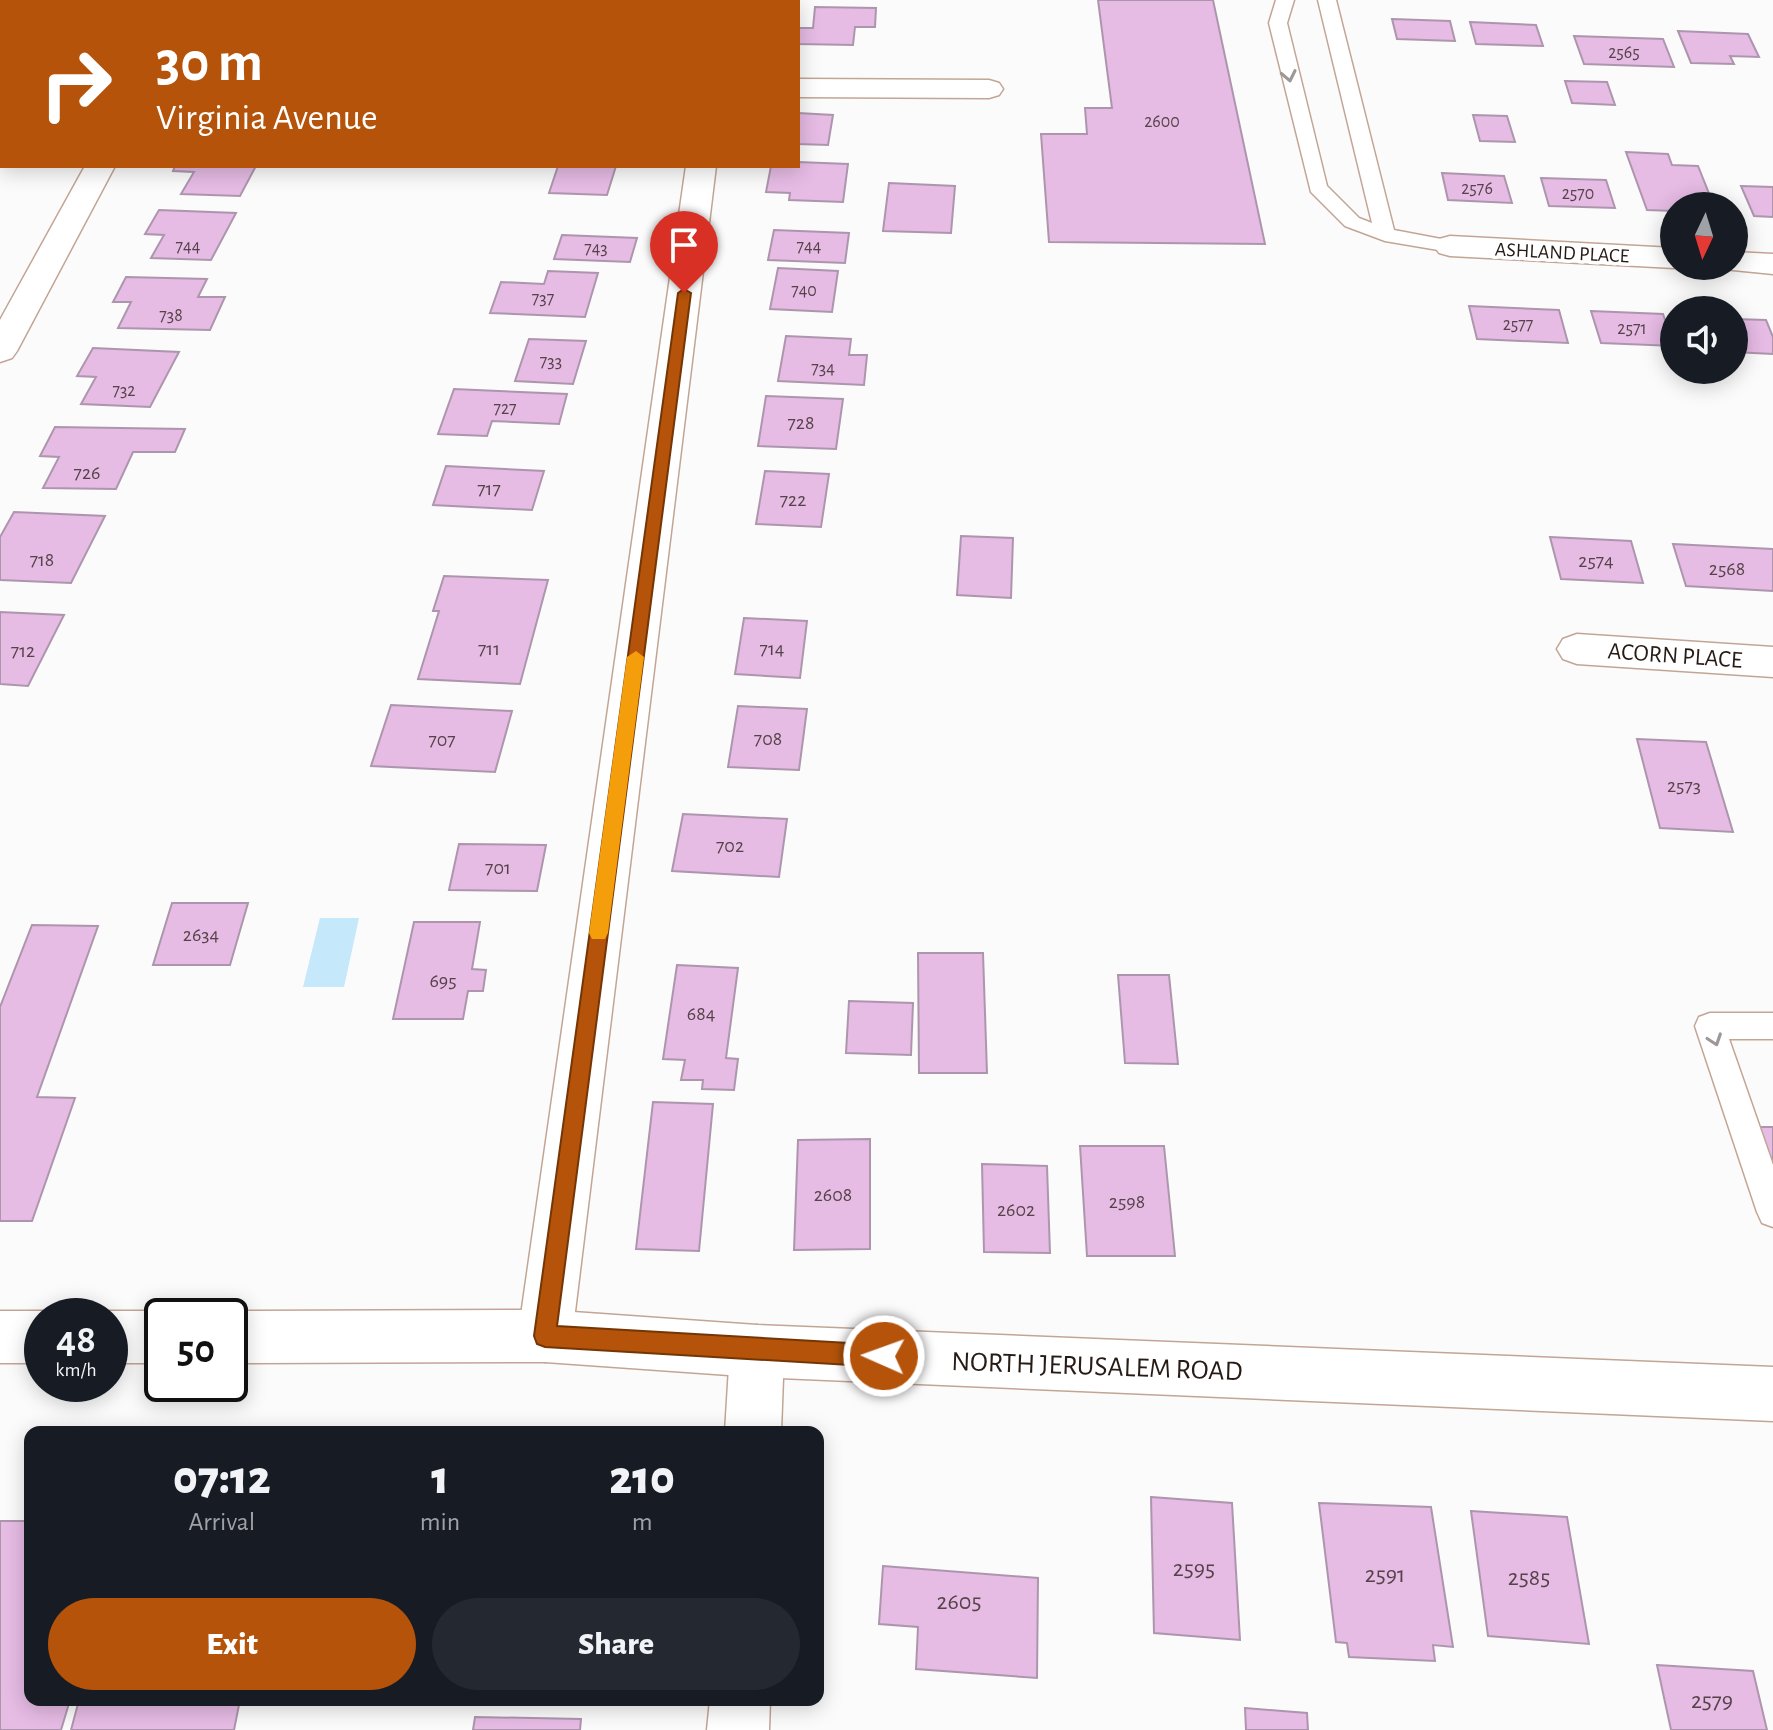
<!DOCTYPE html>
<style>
body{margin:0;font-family:"Alegreya Sans",sans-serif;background:#242831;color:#f1f3f6;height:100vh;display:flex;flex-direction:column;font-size:30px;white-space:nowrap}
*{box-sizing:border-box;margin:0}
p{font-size:26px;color:#9ea1a6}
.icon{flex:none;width:44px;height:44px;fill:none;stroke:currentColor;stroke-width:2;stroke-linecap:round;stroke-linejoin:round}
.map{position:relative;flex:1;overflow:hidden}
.details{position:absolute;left:24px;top:1426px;width:800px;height:280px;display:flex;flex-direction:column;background:#171b24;border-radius:16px;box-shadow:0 4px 20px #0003}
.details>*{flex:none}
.guide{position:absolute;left:0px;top:0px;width:800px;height:168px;box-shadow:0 4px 20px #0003;background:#b45309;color:#fff;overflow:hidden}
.needle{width:52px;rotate:184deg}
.fabs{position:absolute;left:1660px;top:192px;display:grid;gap:16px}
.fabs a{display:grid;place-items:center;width:88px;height:88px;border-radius:50%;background:#171b24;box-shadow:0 4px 20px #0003;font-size:40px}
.speed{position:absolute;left:24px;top:1298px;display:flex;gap:16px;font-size:40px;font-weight:700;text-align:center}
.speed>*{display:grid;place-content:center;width:104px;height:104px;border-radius:50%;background:#171b24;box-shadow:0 4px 20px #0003;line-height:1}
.speed small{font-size:20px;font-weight:400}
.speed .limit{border:4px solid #111;border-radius:12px;background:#fff;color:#111}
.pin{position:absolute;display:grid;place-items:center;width:68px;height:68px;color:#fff;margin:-82px -34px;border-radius:50% 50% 50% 0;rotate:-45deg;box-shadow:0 0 8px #0007}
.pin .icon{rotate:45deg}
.me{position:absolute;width:88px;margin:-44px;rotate:272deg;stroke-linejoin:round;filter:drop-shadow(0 0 6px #0008)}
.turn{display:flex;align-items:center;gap:28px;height:168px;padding:0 24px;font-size:36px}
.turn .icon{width:104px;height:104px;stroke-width:2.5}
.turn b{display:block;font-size:56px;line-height:68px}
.eta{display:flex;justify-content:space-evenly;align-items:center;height:136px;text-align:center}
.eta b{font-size:48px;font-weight:800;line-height:56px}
.primary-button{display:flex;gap:16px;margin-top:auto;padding:16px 24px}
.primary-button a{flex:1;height:92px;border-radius:48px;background:#b45309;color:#fff;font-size:32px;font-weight:800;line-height:92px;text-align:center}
.primary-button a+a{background:#242831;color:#f1f3f6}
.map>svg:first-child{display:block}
.water{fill:#c5e8fa}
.building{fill:#e6bbe4;stroke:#ad96ad;stroke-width:2}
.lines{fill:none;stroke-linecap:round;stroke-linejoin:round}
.lane-casing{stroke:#c3a595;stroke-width:3}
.street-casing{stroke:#c3a595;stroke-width:3}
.secondary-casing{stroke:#c3a595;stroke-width:3}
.lane{fill:#fff;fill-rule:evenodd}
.street{fill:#fff;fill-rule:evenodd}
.secondary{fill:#fff;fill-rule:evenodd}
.oneway{stroke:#9d9896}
.route{fill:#b45309;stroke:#753606;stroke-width:2}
.slow{fill:#f59e0b}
.labels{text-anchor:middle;stroke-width:7;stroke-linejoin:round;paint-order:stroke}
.far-number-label{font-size:18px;fill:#564349}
.far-street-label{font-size:20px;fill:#261b15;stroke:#fff}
.number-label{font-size:20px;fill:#564349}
.street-label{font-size:24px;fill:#261b15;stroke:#fff}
.near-number-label{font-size:24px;fill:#564349}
.near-street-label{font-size:28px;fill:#261b15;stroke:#fff}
</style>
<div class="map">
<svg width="1773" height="1730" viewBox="0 0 1773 1730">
<rect width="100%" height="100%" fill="#fbfbfb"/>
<path class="water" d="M 320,918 L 359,918 L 344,987 L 303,987 Z"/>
<path class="building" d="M 1098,0 L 1213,0 L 1265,244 L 1049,242 L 1041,134 L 1087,134 L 1085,108 L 1112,108 Z
M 815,7 L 876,8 L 875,27 L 855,27 L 853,45 L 798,44 L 798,28 L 813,28 Z
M 1392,19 L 1450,21 L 1455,41 L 1397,39 Z
M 1470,22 L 1536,25 L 1543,46 L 1476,44 Z
M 1678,31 L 1748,34 L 1759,57 L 1730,56 L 1734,64 L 1691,63 Z
M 1574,36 L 1663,39 L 1674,67 L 1584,64 Z
M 1565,81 L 1607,82 L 1615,105 L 1572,103 Z
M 798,113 L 833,115 L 828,145 L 798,144 Z
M 1473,115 L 1507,116 L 1515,142 L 1480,141 Z
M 1626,152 L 1668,154 L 1672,165 L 1698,166 L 1714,206 L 1674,206 L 1674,211 L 1647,210 Z
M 798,162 L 848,164 L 843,202 L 789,200 L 790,193 L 766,192 L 771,166 L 798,166 Z
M 175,166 L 256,166 L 240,196 L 181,194 L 194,172 L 173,171 Z
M 558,166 L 616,166 L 607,195 L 549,193 Z
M 1442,173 L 1504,176 L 1512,203 L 1448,200 Z
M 1541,178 L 1606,180 L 1615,208 L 1549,206 Z
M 889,183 L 955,186 L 951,233 L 883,231 Z
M 1741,186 L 1773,187 L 1773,217 L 1754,216 Z
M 159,210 L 236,213 L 211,260 L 151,258 L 164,235 L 145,234 Z
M 774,230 L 849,233 L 845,263 L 768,260 Z
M 562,235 L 637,238 L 630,262 L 554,259 Z
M 778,268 L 838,271 L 832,312 L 770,309 Z
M 548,271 L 598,273 L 585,317 L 490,313 L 501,282 L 544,284 Z
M 126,277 L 207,279 L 198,297 L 225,297 L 210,330 L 118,328 L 131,302 L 113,302 Z
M 1469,306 L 1559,310 L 1568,343 L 1477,339 Z
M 1591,311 L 1663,314 L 1674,346 L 1601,343 Z
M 1734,319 L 1766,320 L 1773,337 L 1773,354 L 1734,352 Z
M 786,336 L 851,339 L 849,355 L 867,355 L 864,385 L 778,381 Z
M 529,339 L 586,341 L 573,384 L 515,381 Z
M 93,348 L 179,352 L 150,407 L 81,404 L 96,377 L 77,376 Z
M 454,389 L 567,394 L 559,424 L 492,421 L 487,436 L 438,434 Z
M 766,396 L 843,399 L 836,449 L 758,446 Z
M 55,427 L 185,429 L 175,452 L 133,452 L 116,489 L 43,488 L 59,457 L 40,456 Z
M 446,466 L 544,471 L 532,510 L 433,505 Z
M 765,471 L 829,474 L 821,527 L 756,524 Z
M 14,512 L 105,516 L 71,583 L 0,580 L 0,537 Z
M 961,536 L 1013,538 L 1011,598 L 957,595 Z
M 1550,537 L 1631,541 L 1643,583 L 1561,579 Z
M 1673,544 L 1773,549 L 1773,591 L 1686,586 Z
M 444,576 L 548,580 L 520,684 L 418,679 L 439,611 L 433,611 Z
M 0,612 L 64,615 L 28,686 L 0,684 Z
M 744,618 L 807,621 L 800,678 L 735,674 Z
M 391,705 L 512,711 L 495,772 L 371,766 Z
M 738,706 L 807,709 L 799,770 L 728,767 Z
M 1637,739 L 1706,742 L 1733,832 L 1660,828 Z
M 683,814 L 787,819 L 779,877 L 672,871 Z
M 459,844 L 546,845 L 537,891 L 449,890 Z
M 172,903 L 248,903 L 230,965 L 153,965 Z
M 414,922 L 480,922 L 472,969 L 486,970 L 483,991 L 468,991 L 463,1019 L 393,1019 Z
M 32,925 L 98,926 L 37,1097 L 75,1098 L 32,1221 L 0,1221 L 0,1007 Z
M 918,953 L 983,953 L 987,1073 L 919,1073 Z
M 677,965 L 738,968 L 726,1058 L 738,1059 L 734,1090 L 702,1089 L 703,1080 L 681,1080 L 685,1060 L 663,1059 Z
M 1118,975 L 1169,975 L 1178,1064 L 1125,1063 Z
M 849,1001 L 913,1003 L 911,1055 L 846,1053 Z
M 653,1102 L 713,1104 L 699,1251 L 636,1249 Z
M 1756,1127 L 1773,1127 L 1773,1178 Z
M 870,1139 L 870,1249 L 794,1250 L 798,1140 Z
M 1080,1146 L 1164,1146 L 1175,1256 L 1087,1256 Z
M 982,1164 L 1047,1166 L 1050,1253 L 984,1252 Z
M 1151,1497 L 1232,1503 L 1240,1640 L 1154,1633 Z
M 1319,1503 L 1431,1507 L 1453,1647 L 1433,1645 L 1435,1661 L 1349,1657 L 1347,1643 L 1336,1642 Z
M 1471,1511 L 1567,1517 L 1589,1644 L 1488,1636 Z
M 0,1521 L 30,1521 L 30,1700 L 70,1700 L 61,1730 L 0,1730 Z
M 883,1566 L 1038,1578 L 1037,1678 L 916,1669 L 918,1627 L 879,1624 Z
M 1657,1665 L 1753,1671 L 1767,1730 L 1671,1730 Z
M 79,1700 L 240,1700 L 234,1730 L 71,1730 Z
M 1245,1708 L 1307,1713 L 1308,1730 L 1246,1730 Z
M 475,1717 L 581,1719 L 580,1730 L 473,1730 Z"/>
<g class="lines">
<defs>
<path id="lane" d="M 1276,0 L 1294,0 L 1287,23 L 1327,186 L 1359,218 L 1372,223 L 1318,0 L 1336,0 L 1394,230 L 1457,242 L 1460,246 L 1457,250 L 1450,252 L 1385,241 L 1345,226 L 1311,192 L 1269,23 Z
M 1710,1013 L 1773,1013 L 1773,1039 L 1729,1039 L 1773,1165 L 1773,1227 L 1762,1223 L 1757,1212 L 1695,1026 L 1699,1017 Z"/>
<path id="street" d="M 709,0 L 735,0 L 736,2 L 708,2 Z
M 798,79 L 989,80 L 999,83 L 1003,89 L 999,95 L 989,98 L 798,97 Z
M 85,166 L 115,166 L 17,351 L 12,358 L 0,362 L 0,320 Z
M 686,166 L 716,166 L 572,1336 L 564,1354 L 545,1362 L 526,1354 L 518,1336 Z
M 1450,236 L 1674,248 L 1674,266 L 1681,266 L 1674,268 L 1450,256 L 1439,253 L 1434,246 L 1439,239 Z
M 1734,252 L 1773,254 L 1773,274 L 1723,269 L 1721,266 L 1734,266 Z
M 1577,634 L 1773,647 L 1773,677 L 1577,664 L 1563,659 L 1557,649 L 1563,639 Z
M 757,1325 L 776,1332 L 784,1351 L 781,1432 L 725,1432 L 730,1351 L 738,1332 Z
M 710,1700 L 770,1700 L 769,1730 L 707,1730 Z"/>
<path id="secondary" d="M 545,1310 L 757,1325 L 1773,1367 L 1773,1421 L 757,1377 L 545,1362 L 230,1363 L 230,1316 L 217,1316 L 230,1311 Z
M 0,1311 L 42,1311 L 55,1316 L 42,1316 L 42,1363 L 0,1363 Z
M 110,1311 L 162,1311 L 175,1316 L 162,1316 L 162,1363 L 110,1363 L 110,1316 L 97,1316 Z"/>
</defs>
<use href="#lane" class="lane-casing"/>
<use href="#street" class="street-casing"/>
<use href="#secondary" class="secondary-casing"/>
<use href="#lane" class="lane"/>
<use href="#street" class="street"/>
<use href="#secondary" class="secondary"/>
</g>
<defs><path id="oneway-chevron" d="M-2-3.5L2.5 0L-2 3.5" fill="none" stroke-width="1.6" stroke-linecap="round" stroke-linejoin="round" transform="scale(2)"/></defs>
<g class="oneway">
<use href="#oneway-chevron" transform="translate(1289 76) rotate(78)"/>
<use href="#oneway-chevron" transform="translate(1715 1040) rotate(71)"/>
</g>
<path class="route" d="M 684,289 L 691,293 L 557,1326 L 884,1345 L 892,1348 L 895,1356 L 892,1364 L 884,1367 L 545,1347 L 537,1344 L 534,1336 L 678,293 Z"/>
<path class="slow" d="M 636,651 L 644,657 L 608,933 L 605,939 L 592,939 L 589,933 L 627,657 Z"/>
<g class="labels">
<g class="far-number-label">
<text x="1624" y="58">2565</text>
<text x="1162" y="127">2600</text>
<text x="1477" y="194">2576</text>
<text x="1578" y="199">2570</text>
<text x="188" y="252">744</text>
<text x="809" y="252">744</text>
<text x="596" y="254">743</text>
<text x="804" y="296">740</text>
<text x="543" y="304">737</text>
<text x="171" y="321">738</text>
<text x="1518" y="330">2577</text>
<text x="1632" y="334">2571</text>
<text x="551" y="367">733</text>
<text x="823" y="374">734</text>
<text x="124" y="396">732</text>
<text x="505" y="414">727</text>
</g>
<g class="far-street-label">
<text transform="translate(1562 252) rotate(3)" y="7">ASHLAND PLACE</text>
</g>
<g class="number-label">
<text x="801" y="429">728</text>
<text x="87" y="479">726</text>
<text x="489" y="495">717</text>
<text x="793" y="506">722</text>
<text x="42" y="566">718</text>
<text x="1596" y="567">2574</text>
<text x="1727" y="575">2568</text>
<text x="489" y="655">711</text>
<text x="772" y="655">714</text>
<text x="23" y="657">712</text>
<text x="768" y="745">708</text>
<text x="442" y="746">707</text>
<text x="1684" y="792">2573</text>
<text x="730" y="852">702</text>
<text x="498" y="874">701</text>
<text x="201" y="941">2634</text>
<text x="443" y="987">695</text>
<text x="701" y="1020">684</text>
<text x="833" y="1201">2608</text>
<text x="1127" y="1208">2598</text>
<text x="1016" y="1216">2602</text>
</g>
<g class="street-label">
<text transform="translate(1675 655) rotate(4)" y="8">ACORN PLACE</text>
</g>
<g class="near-number-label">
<text x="1194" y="1576">2595</text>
<text x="1385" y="1582">2591</text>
<text x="1529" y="1585">2585</text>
<text x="959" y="1609">2605</text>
<text x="1712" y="1708">2579</text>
</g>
<g class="near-street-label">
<text transform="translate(1097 1365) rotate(2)" y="10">NORTH JERUSALEM ROAD</text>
</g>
</g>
</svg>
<div class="fabs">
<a><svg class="needle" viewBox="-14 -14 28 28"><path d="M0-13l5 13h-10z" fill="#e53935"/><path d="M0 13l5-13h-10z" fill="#9ea1a6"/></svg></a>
<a><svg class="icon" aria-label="sound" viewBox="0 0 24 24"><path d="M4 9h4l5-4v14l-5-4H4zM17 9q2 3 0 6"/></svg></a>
</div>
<div class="speed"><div>48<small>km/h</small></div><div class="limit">50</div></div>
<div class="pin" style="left:684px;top:293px;background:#d93025"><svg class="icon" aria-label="arrive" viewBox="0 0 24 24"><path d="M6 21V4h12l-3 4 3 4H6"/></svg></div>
<svg class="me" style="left:884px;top:1356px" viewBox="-20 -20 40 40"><circle r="17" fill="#b45309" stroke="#fff" stroke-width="3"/><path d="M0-11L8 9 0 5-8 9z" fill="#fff"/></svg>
<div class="guide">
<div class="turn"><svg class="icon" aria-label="right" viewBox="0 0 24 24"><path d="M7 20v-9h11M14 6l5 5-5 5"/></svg><div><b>30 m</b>Virginia Avenue</div></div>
</div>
<section class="details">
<div class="eta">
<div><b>07:12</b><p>Arrival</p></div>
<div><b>1</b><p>min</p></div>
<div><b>210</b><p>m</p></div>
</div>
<div class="primary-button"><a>Exit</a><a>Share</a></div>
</section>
</div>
